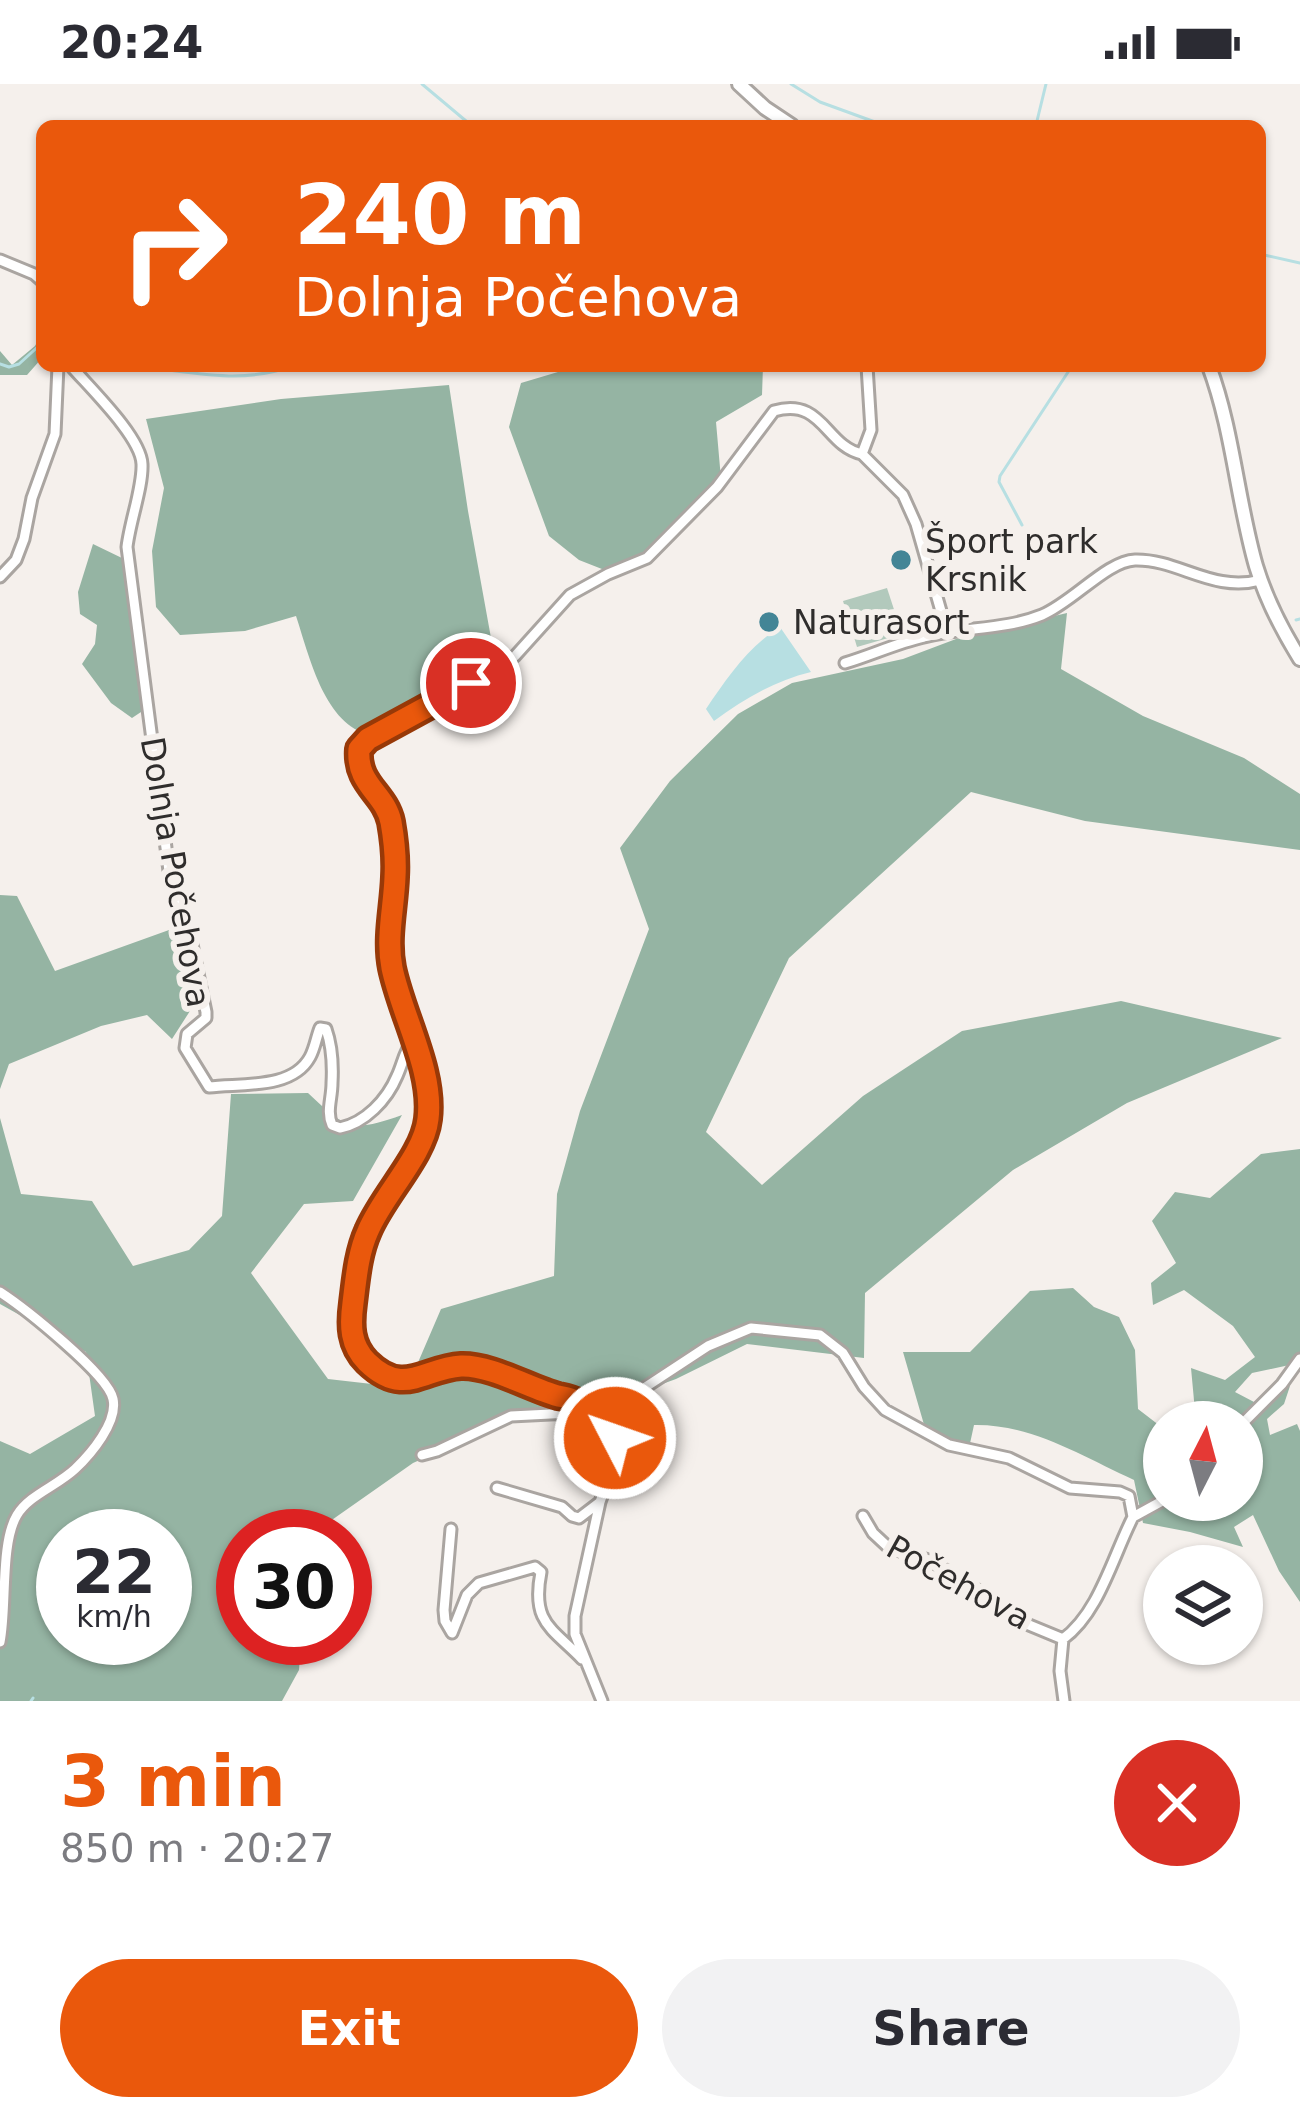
<!DOCTYPE html>
<meta charset="utf-8">
<style>
body{margin:0;font-family:"DejaVu Sans",sans-serif;background:#f2f2f3;color:#2b2b33;height:100vh;display:flex;flex-direction:column;font-size:45px;white-space:nowrap}
*{box-sizing:border-box;margin:0}
p{font-size:39px;color:#7c7c81}
.icon{flex:none;width:66px;height:66px;fill:none;stroke:currentColor;stroke-width:2;stroke-linecap:round;stroke-linejoin:round}
.map{position:relative;height:1617px;overflow:hidden}
.sheet{display:flex;flex-direction:column;background:#fff;flex:1}
.sheet>*{flex:none}
.guide{position:absolute;left:36px;top:36px;width:1230px;height:252px;border-radius:18px;box-shadow:0 3px 9px #0004;background:#ea580c;color:#fff;overflow:hidden}
.needle{width:78px;rotate:6deg}
.tools{position:absolute;left:1143px;top:1317px;display:grid;gap:24px}
.tools a{display:grid;place-items:center;width:120px;height:120px;border-radius:50%;background:#fff;box-shadow:0 3px 9px #0004;font-size:60px}
.speed{position:absolute;left:36px;top:1425px;display:flex;gap:24px;font-size:60px;font-weight:700;text-align:center}
.speed>*{display:grid;place-content:center;width:156px;height:156px;border-radius:50%;background:#fff;box-shadow:0 3px 9px #0004;line-height:1}
.speed small{font-size:30px;font-weight:400}
.speed .limit{border:18px solid #d22;background:#fff;color:#111}
.pin{position:absolute;display:grid;place-items:center;width:102px;height:102px;color:#fff;margin:-51px;border:6px solid #fff;border-radius:50%;box-shadow:0 3px 12px #0007}
.me{position:absolute;width:132px;margin:-66px;rotate:311deg;stroke-linejoin:round;filter:drop-shadow(0 0 9px #0008)}
.turn{display:flex;align-items:center;gap:42px;height:252px;padding:0 60px;font-size:54px}
.turn .icon{width:156px;height:156px;stroke-width:2.5}
.turn b{display:block;font-size:84px;line-height:102px}
.round{display:grid;place-items:center;flex:none;width:126px;height:126px;border-radius:63px;background:#f2f2f3}
.headline{display:flex;align-items:center;justify-content:space-between;height:204px;padding:0 60px}
h1{font-size:72px;font-weight:800;line-height:90px;color:#ea580c}
.action{display:flex;gap:24px;margin-top:auto;padding:24px 60px}
.action a{flex:1;height:138px;border-radius:72px;background:#ea580c;color:#fff;font-size:48px;font-weight:800;line-height:138px;text-align:center}
.action a+a{background:#f2f2f3;color:#2b2b33}
.status{display:flex;justify-content:space-between;align-items:center;height:84px;padding:0 60px;background:#fff;direction:ltr}
.status svg{height:33px;fill:currentColor}
.map>svg:first-child{display:block}
.green{fill:#b2c9bc}
.forest{fill:#95b4a3;fill-rule:evenodd}
.water{fill:#b7dfe2}
.lines{fill:none;stroke-linecap:round;stroke-linejoin:round}
.stream{stroke:#b7dfe2;stroke-width:3}
.minor-casing{stroke:#aaa5a1;stroke-width:15}
.secondary-casing{stroke:#aaa5a1;stroke-width:18}
.minor{stroke:#fff;stroke-width:9}
.secondary{stroke:#fff;stroke-width:12}
.route-casing{stroke:#983908;stroke-width:30}
.route{stroke:#ea580c;stroke-width:21}
.poi-dot{fill:#438596;stroke:#f5f0ec;stroke-width:4.5}
.labels{text-anchor:middle;stroke-width:12;stroke-linejoin:round;paint-order:stroke}
.poi-label{font-size:33px;fill:#2f2d2c;stroke:#f5f0ec;text-anchor:start}
.street-label{font-size:33px;fill:#2f2d2c;stroke:#f5f0ec}
</style>
<div class="status"><b>20:24</b><svg viewBox="0 0 49 12"><path d="M0 12V9h3v3zM5 12V6h3v6zM10 12V3h3v9zM15 12V0h3v12zM26 1h20v11H26zM47 4h2v5h-2z"/></svg></div>
<div class="map">
<svg width="1300" height="1617" viewBox="0 0 1300 1617">
<rect width="100%" height="100%" fill="#f5f0ec"/>
<path class="green" d="M 887,504 L 902,550 L 857,563 L 843,517 Z"/>
<path class="forest" d="M 42,249 L 42,274 L 27,291 L 0,291 L 0,267 L 12,281 L 35,262 Z
M 603,282 L 763,282 L 762,311 L 716,338 L 721,395 L 645,472 L 607,487 L 579,476 L 549,452 L 509,343 L 521,299 L 568,285 Z
M 449,301 L 468,427 L 495,576 L 436,609 L 404,633 L 366,650 C 323,636 309,571 296,532 L 245,547 L 180,551 L 156,523 L 152,467 L 164,404 L 146,335 L 281,315 Z
M 93,460 L 124,475 L 144,626 L 132,634 L 111,619 L 82,580 L 95,560 L 97,541 L 80,530 L 78,508 Z
M 1067,529 L 1061,585 L 1143,632 L 1244,674 L 1300,710 L 1300,766 L 1085,737 L 971,708 L 789,874 L 706,1048 L 762,1101 L 863,1012 L 962,947 L 1121,917 L 1282,954 L 1127,1019 L 1013,1086 L 865,1209 L 864,1274 L 747,1260 L 676,1295 L 574,1332 L 503,1339 L 413,1379 L 309,1452 L 243,1452 L 243,1554 L 301,1554 L 299,1586 L 282,1617 L 0,1617 L 0,1357 L 30,1370 L 95,1332 L 86,1268 L 0,1220 L 0,1034 L 21,1110 L 92,1117 L 133,1182 L 189,1166 L 222,1132 L 231,1010 L 308,1009 C 346,1045 351,1049 402,1031 L 353,1117 L 304,1120 L 251,1189 L 328,1295 L 407,1304 L 441,1225 L 554,1192 L 557,1110 L 580,1027 L 649,845 L 620,764 L 670,697 L 738,630 L 792,599 L 903,575 L 956,555 ZM 63,1452 L 165,1452 L 165,1554 L 63,1554 Z
M 0,811 L 17,812 L 55,887 L 169,846 L 197,916 L 172,955 L 147,931 L 101,942 L 9,980 L 0,1005 Z
M 1300,1065 L 1300,1273 L 1294,1280 L 1252,1289 L 1235,1308 L 1254,1318 L 1290,1302 L 1284,1320 L 1267,1335 L 1270,1351 L 1297,1340 L 1300,1347 L 1300,1518 L 1279,1487 L 1253,1431 L 1234,1443 L 1243,1463 L 1190,1448 L 1143,1439 L 1134,1396 C 1083,1373 1032,1340 974,1341 L 969,1364 L 946,1356 L 925,1344 L 903,1268 L 970,1268 L 1030,1207 L 1073,1204 L 1094,1223 L 1119,1233 L 1135,1266 L 1138,1325 L 1164,1345 L 1164,1416 L 1242,1416 L 1242,1338 L 1196,1338 L 1191,1284 L 1225,1296 L 1255,1273 L 1233,1242 L 1184,1206 L 1153,1221 L 1151,1199 L 1176,1179 L 1152,1137 L 1175,1108 L 1210,1114 L 1261,1070 Z"/>
<path class="water" d="M 780,543 L 811,588 C 774,597 744,615 714,637 L 706,625 C 727,594 748,563 780,543 Z"/>
<g class="lines">
<path class="stream" d="M 422,0 L 472,42
M 791,0 L 820,18 L 886,42
M 1036,41 L 1046,0
M 1260,170 L 1300,179
M 0,280 L 9,283 L 19,280 L 42,259
M 139,282 C 188,288 244,301 291,282
M 1022,441 L 999,398 L 1000,392 L 1072,282
M 1296,536 L 1300,535
M 31,1617 L 33,1614"/>
<defs>
<path id="minor" d="M 0,176 L 34,190 L 42,197
M 71,282 C 90,304 141,353 142,380 C 143,403 130,437 127,463 L 169,787 L 186,831 L 206,928 L 206,934 L 187,950 L 185,964 L 209,1003 C 241,999 292,1006 310,973 C 315,964 316,954 320,944 L 326,945 C 332,962 333,981 332,999 C 332,1015 326,1027 332,1041 L 340,1044 C 365,1039 387,1016 397,992 C 403,979 404,968 413,956
M 862,370 L 871,346 L 867,282
M 0,493 L 16,476 L 24,455 L 32,414 L 55,350 L 58,282
M 845,579 C 872,571 897,559 924,553 C 962,543 1005,546 1042,531 C 1073,518 1107,477 1135,476 C 1179,475 1212,509 1261,496
M 0,1208 C 23,1223 108,1290 113,1315 C 118,1338 91,1370 75,1385 C 57,1402 29,1411 17,1431 C 0,1459 7,1524 0,1558
M 1242,1340 L 1282,1300 L 1300,1275
M 422,1371 L 437,1367 L 511,1332 L 590,1328 L 641,1306 L 708,1262 L 751,1244 L 820,1251 L 843,1269 L 864,1303 L 885,1326 L 949,1361 L 1009,1374 L 1070,1404 L 1120,1408 L 1129,1412 L 1133,1433
M 497,1404 L 562,1423 L 572,1432 L 579,1434 L 600,1418
M 863,1432 L 873,1449 L 888,1463 L 931,1477 L 976,1505 L 1012,1534 L 1063,1555
M 1133,1433 L 1164,1416
M 451,1445 L 444,1526 L 445,1537 L 452,1549 L 467,1511 L 479,1499 L 535,1483 L 541,1488 C 531,1539 552,1544 582,1575
M 602,1617 L 575,1550 L 575,1532 L 600,1418 L 612,1384 L 615,1354 L 590,1328 L 574,1316 L 484,1287 L 462,1282 L 416,1296 L 392,1293 L 368,1279 L 352,1254 L 353,1219 L 367,1148 L 421,1059 L 428,1035 L 429,1020 L 426,990 L 413,956 L 390,872 L 396,788 L 391,734 L 362,693 L 358,678 L 359,665 L 368,655 L 500,584 L 515,572 L 570,511 L 608,490 L 647,474 L 717,403 L 774,327 C 823,313 825,362 862,370 L 903,411 L 916,440 L 947,548
M 1064,1617 L 1060,1587 L 1063,1555 C 1099,1529 1113,1472 1133,1433"/>
<path id="secondary" d="M 739,0 L 765,24 L 792,42
M 1209,282 C 1233,346 1237,416 1256,482 C 1266,515 1282,546 1300,575"/>
</defs>
<use href="#minor" class="minor-casing"/>
<use href="#secondary" class="secondary-casing"/>
<use href="#minor" class="minor"/>
<use href="#secondary" class="secondary"/>
</g>
<g class="lines">
<defs>
<path id="route" d="M 471,599 L 368,655 L 359,665 C 356,701 385,709 391,738 C 394,755 396,776 395,793 C 394,823 386,854 392,884 C 402,932 434,987 428,1035 C 424,1071 383,1111 368,1147 C 358,1169 356,1195 353,1219 C 350,1241 350,1261 367,1278 C 404,1314 424,1284 461,1282 C 491,1281 529,1304 558,1312 C 563,1313 571,1314 575,1317 C 591,1324 604,1342 615,1354"/>
</defs>
<use href="#route" class="route-casing"/>
<use href="#route" class="route"/>
</g>
<g class="poi-dot">
<circle cx="901" cy="476" r="12"/>
<circle cx="769" cy="538" r="12"/>
</g>
<g class="labels">
<g class="poi-label">
<text x="925" y="469">Šport park<tspan x="925" dy="38">Krsnik</tspan></text>
<text x="793" y="550">Naturasort</text>
</g>
<g class="street-label">
<text transform="translate(176 788) rotate(80)" y="12">Dolnja Počehova</text>
<text transform="translate(959 1498) rotate(29)" y="12">Počehova</text>
</g>
</g>
</svg>
<div class="tools">
<a><svg class="needle" viewBox="-14 -14 28 28"><path d="M0-13l5 13h-10z" fill="#e53935"/><path d="M0 13l5-13h-10z" fill="#7c7c81"/></svg></a>
<a><svg class="icon" aria-label="layers" viewBox="0 0 24 24"><path d="M12 4l9 5-9 5-9-5zM3 14l9 5 9-5"/></svg></a>
</div>
<div class="speed"><div>22<small>km/h</small></div><div class="limit">30</div></div>
<div class="pin" style="left:471px;top:599px;background:#d93025"><svg class="icon" aria-label="arrive" viewBox="0 0 24 24"><path d="M6 21V4h12l-3 4 3 4H6"/></svg></div>
<svg class="me" style="left:615px;top:1354px" viewBox="-20 -20 40 40"><circle r="17" fill="#ea580c" stroke="#fff" stroke-width="3"/><path d="M0-11L8 9 0 5-8 9z" fill="#fff"/></svg>
<div class="guide">
<div class="turn"><svg class="icon" aria-label="right" viewBox="0 0 24 24"><path d="M7 20v-9h11M14 6l5 5-5 5"/></svg><div><b>240 m</b>Dolnja Počehova</div></div>
</div>
</div>
<section class="sheet">
<div class="headline"><div><h1>3 min</h1><p>850 m · 20:27</p></div><a class="round" style="background:#d93025;color:#fff"><svg class="icon" aria-label="close" viewBox="0 0 24 24"><path d="M6 6l12 12M18 6L6 18"/></svg></a></div>
<div class="action"><a>Exit</a><a>Share</a></div>
</section>
